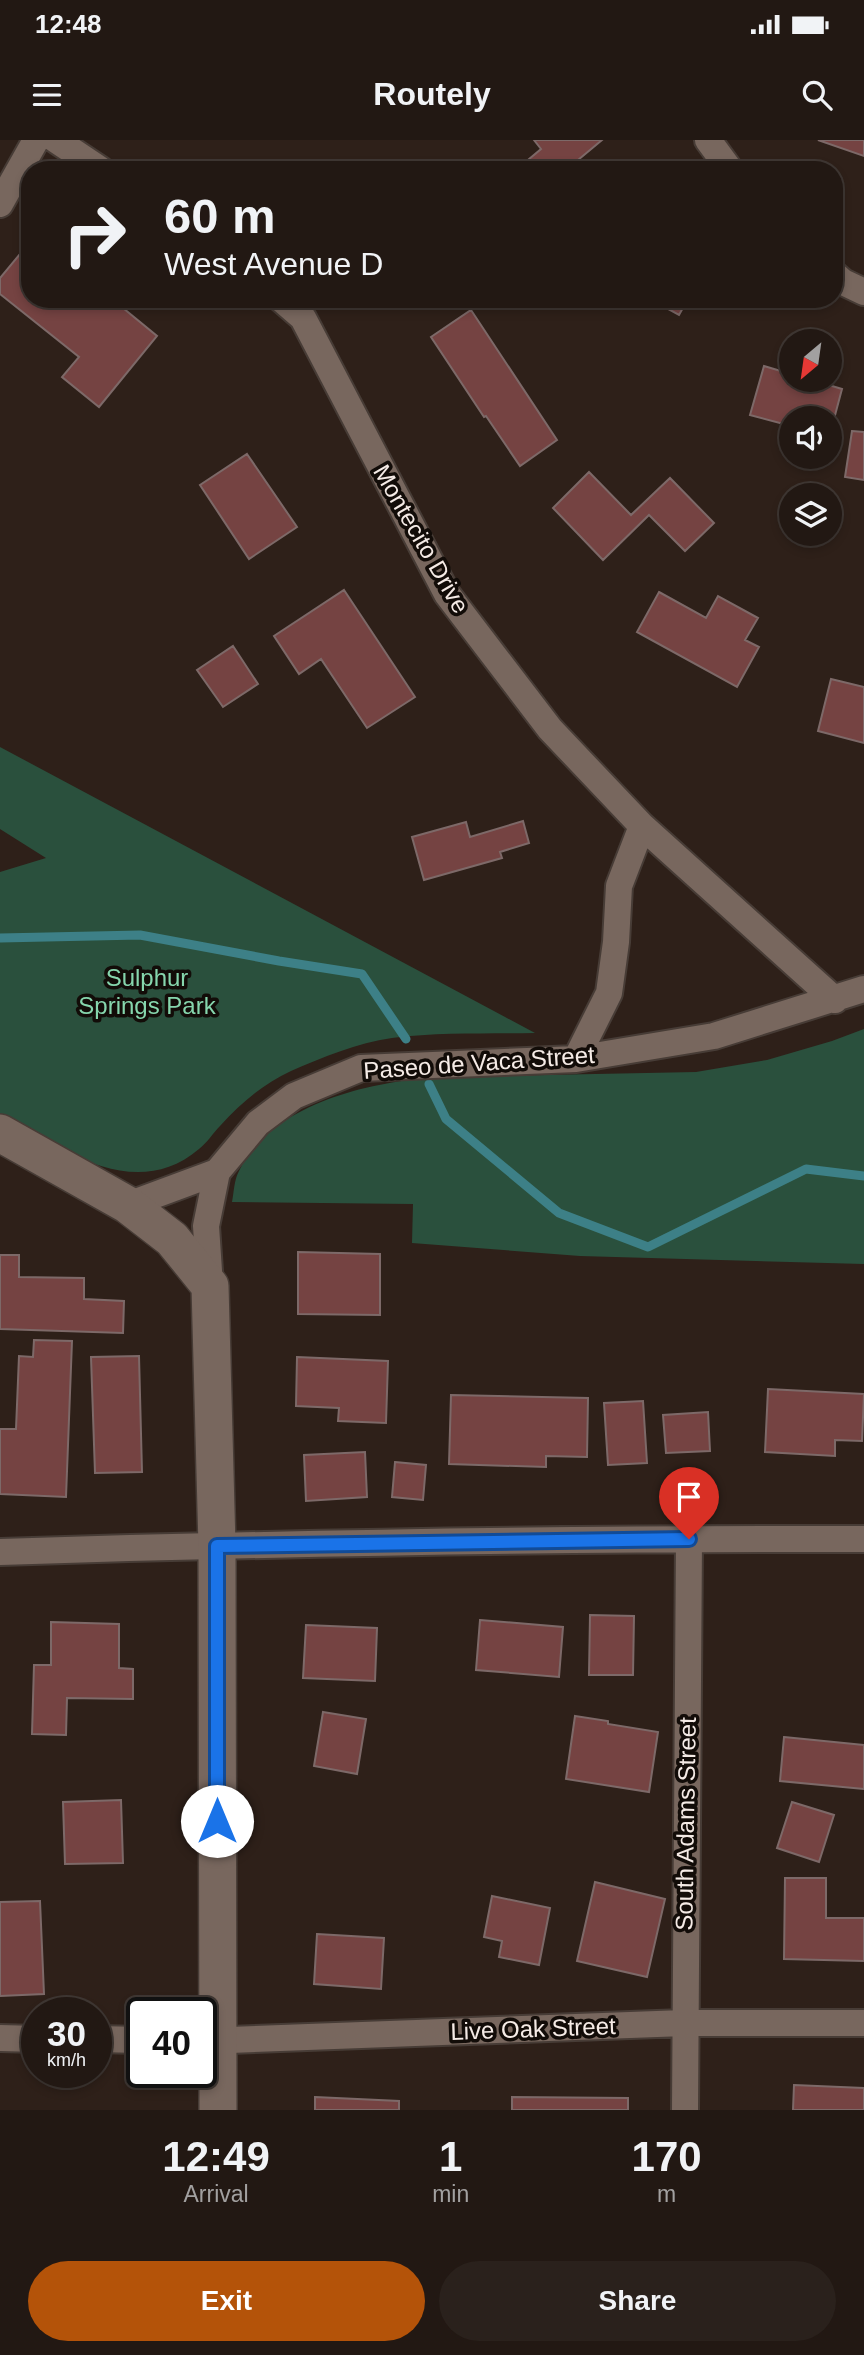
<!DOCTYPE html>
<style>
body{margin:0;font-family:Helvetica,sans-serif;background:#2a211c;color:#f1f3f6;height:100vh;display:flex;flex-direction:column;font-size:26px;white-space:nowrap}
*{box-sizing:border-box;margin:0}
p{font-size:23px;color:#a2a0a0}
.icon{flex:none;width:38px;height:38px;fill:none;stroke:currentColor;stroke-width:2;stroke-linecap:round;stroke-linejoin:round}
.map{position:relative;height:1970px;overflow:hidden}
.sheet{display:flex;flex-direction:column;background:#221813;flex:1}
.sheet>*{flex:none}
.top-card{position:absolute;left:21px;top:21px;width:822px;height:147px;border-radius:28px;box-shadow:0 4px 10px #0003,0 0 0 2px #3f3733;background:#221813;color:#f1f3f6;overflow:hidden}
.needle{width:46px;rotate:209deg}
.fabs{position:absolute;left:779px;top:189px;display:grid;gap:14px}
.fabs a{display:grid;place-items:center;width:63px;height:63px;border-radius:50%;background:#221813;box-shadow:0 4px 10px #0003,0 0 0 2px #3f3733;font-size:35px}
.speed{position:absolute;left:21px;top:1857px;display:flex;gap:14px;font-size:35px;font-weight:700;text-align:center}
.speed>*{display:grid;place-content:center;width:91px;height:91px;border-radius:50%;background:#221813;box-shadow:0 4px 10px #0003,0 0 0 2px #3f3733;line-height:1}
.speed small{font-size:18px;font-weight:400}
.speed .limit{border:4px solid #111;border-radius:10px;background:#fff;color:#111}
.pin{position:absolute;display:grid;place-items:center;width:60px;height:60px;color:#fff;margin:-72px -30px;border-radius:50% 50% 50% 0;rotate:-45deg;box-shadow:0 0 7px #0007}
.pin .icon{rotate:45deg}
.me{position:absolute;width:77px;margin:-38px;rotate:0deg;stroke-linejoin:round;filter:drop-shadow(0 0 5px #0008)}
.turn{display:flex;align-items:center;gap:24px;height:147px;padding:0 28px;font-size:32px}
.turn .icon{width:91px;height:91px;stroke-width:2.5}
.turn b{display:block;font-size:49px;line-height:60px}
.eta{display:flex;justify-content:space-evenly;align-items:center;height:119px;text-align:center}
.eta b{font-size:42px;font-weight:800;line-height:49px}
.button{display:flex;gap:14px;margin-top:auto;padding:14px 28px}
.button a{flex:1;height:80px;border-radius:42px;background:#b45309;color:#fff;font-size:28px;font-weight:800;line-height:80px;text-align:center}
.button a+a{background:#2a211c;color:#f1f3f6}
.status{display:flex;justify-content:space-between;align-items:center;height:49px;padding:0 35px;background:#221813;direction:ltr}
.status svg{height:19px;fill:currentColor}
header{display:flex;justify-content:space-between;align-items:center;height:91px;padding:0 28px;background:#221813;font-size:32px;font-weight:800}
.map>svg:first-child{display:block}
.green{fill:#2a503d}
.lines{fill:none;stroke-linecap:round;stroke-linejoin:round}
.stream{stroke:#3d8087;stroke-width:9}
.building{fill:#754342;stroke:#7d6968;stroke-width:2}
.street-casing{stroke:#473c36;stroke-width:30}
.secondary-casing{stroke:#473c36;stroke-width:40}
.street{stroke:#78675e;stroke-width:26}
.secondary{stroke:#78675e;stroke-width:37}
.route-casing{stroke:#114b97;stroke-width:18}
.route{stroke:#1a73e8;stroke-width:12}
.labels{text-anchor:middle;stroke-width:7;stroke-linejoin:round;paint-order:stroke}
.street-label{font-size:24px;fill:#f5ebe6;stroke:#120c08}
.park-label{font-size:24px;fill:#86d6ad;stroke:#120c08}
</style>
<div class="status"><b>12:48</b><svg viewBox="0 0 49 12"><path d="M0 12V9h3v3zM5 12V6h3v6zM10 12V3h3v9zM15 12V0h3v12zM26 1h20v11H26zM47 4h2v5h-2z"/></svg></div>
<header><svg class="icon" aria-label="menu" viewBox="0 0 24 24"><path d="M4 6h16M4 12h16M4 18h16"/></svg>Routely<svg class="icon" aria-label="search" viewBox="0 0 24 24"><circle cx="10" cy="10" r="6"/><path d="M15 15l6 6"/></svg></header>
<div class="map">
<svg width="864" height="1970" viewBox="0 0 864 1970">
<rect width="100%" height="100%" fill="#2e2019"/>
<path class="green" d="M 0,607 L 535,893 C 488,894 439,892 392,898 C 357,903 323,917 291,931 C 263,944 241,963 220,986 C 213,993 207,1003 199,1009 C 134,1064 59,1008 0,974 L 0,732 L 46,718 L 0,689 Z
M 864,889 L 864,1124 L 580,1116 L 412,1103 L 413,1064 L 232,1062 C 234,1052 234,1040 239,1031 C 271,963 373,941 440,937 L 696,932 L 767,920 L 832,901 Z"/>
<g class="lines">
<path class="stream" d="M 0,798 L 140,795 L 279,821 L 362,834 L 406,899
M 429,944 L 446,979 L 559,1073 L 648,1107 L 806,1029 L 864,1036"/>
</g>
<path class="building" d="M 534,0 L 602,0 L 566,30 L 516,30 L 541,9 Z
M 818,0 L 864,0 L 864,16 Z
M 30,102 L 30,159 L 112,159 L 157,196 L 99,267 L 62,237 L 79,217 L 0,154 L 0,138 Z
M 650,159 L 688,159 L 679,175 Z
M 471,170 L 557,300 L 520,326 L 486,276 L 484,277 L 431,197 Z
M 764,226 L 791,234 L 791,240 L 812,240 L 842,249 L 830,294 L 830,278 L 791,278 L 791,286 L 750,275 Z
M 852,291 L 864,292 L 864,340 L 845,337 Z
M 247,314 L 297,387 L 249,419 L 200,345 Z
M 589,332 L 631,375 L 670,338 L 714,383 L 685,411 L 649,375 L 603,420 L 553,368 Z
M 344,450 L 415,557 L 367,588 L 321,519 L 299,534 L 274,496 Z
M 659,452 L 706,478 L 718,456 L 758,478 L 745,500 L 759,507 L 737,547 L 637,492 Z
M 233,506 L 258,544 L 223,567 L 197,530 Z
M 831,539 L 864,547 L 864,603 L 818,591 Z
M 523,681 L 529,703 L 500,712 L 502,718 L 424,740 L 412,697 L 466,682 L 470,697 Z
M 298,1112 L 380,1114 L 380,1175 L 298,1174 Z
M 0,1115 L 19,1115 L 19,1137 L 84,1138 L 84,1159 L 124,1161 L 123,1193 L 0,1189 Z
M 34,1200 L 72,1201 L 66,1357 L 0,1354 L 0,1289 L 16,1289 L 19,1216 L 33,1217 Z
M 139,1216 L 142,1332 L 95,1333 L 91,1217 Z
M 297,1217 L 388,1221 L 386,1283 L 338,1281 L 339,1268 L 296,1266 Z
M 768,1249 L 864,1254 L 862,1301 L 835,1300 L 835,1316 L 765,1312 Z
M 451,1255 L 588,1258 L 587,1317 L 546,1316 L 546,1327 L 449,1324 Z
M 643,1261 L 647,1323 L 608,1325 L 604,1263 Z
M 708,1272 L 710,1311 L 666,1313 L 663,1275 Z
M 365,1312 L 367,1357 L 306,1361 L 304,1315 Z
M 395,1322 L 426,1325 L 423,1360 L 392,1357 Z
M 590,1475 L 634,1476 L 633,1535 L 589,1535 Z
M 480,1480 L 563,1487 L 559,1537 L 476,1530 Z
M 51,1482 L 119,1484 L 119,1528 L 133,1529 L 133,1559 L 67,1558 L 66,1595 L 32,1594 L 34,1525 L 51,1525 Z
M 306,1485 L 377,1488 L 375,1541 L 303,1538 Z
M 323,1572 L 366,1579 L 357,1634 L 314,1626 Z
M 575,1576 L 608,1581 L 608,1584 L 658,1592 L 649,1652 L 566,1639 Z
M 784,1597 L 864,1605 L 864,1649 L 780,1641 Z
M 121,1660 L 123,1723 L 65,1724 L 63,1662 Z
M 792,1662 L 834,1675 L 819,1722 L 777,1708 Z
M 785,1738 L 826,1738 L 826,1778 L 864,1778 L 864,1821 L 784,1819 Z
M 595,1742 L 665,1759 L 647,1837 L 577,1821 Z
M 492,1756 L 550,1768 L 539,1825 L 499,1817 L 502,1801 L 484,1797 Z
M 40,1761 L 44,1854 L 0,1856 L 0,1762 Z
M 317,1794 L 384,1798 L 381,1849 L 314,1844 Z
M 794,1945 L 864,1948 L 864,1970 L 793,1970 Z
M 315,1957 L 399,1961 L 399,1970 L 315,1970 Z
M 512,1957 L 628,1958 L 628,1970 L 512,1970 Z"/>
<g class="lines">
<defs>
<path id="street" d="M 56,0 L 101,30
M 708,0 L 730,30
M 0,64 L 36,0
M 835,135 L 843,142 L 864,152
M 281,159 L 303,178 L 447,454 L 550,589 L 642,686 L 835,860
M 576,919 L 609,853 L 616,802 L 619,746 L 642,686
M 128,1065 L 217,1032 L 258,983 L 294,956 L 361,928 L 576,919 L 714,896 L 864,849
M 210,1146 L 206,1086 L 217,1032
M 0,1412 C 288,1403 576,1398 864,1399
M 0,1898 L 37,1899
M 96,1899 L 142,1900
M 203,1901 L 684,1883 L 864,1883
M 685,1970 L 689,1399"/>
<path id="secondary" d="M 0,993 L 128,1065 L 172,1099 L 210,1146 L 217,1406 L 218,1970"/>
</defs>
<use href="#street" class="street-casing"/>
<use href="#secondary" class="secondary-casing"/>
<use href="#street" class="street"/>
<use href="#secondary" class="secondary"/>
</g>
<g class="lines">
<defs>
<path id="route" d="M 217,1681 L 217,1406 L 689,1399"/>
</defs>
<use href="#route" class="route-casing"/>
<use href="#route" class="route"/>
</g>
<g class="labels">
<g class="street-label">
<text transform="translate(421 399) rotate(60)" y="8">Montecito Drive</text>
<text transform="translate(479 923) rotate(-4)" y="8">Paseo de Vaca Street</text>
<text transform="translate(686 1684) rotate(-89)" y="8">South Adams Street</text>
<text transform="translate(533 1889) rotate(-2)" y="8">Live Oak Street</text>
</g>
<g class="park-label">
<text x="147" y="846">Sulphur<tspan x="147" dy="28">Springs Park</tspan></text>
</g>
</g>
</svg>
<div class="fabs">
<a><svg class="needle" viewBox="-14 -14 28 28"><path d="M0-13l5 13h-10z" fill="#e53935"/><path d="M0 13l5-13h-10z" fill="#a2a0a0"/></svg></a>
<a><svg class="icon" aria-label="sound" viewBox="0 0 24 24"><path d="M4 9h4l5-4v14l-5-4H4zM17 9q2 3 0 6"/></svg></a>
<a><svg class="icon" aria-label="layers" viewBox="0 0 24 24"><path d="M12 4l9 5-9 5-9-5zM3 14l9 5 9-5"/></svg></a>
</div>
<div class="speed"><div>30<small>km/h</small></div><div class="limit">40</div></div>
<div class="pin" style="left:689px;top:1399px;background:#d93025"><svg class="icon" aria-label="arrive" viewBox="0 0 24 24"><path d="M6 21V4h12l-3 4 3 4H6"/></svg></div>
<svg class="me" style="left:217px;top:1681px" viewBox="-20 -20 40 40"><circle r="19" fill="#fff"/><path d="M0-13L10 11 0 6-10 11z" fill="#1a73e8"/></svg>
<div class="top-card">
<div class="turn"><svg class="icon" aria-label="right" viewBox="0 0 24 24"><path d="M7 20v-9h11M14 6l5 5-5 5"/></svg><div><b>60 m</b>West Avenue D</div></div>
</div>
</div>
<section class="sheet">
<div class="eta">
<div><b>12:49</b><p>Arrival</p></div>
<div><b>1</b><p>min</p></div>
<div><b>170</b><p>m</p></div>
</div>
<div class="button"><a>Exit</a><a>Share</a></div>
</section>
